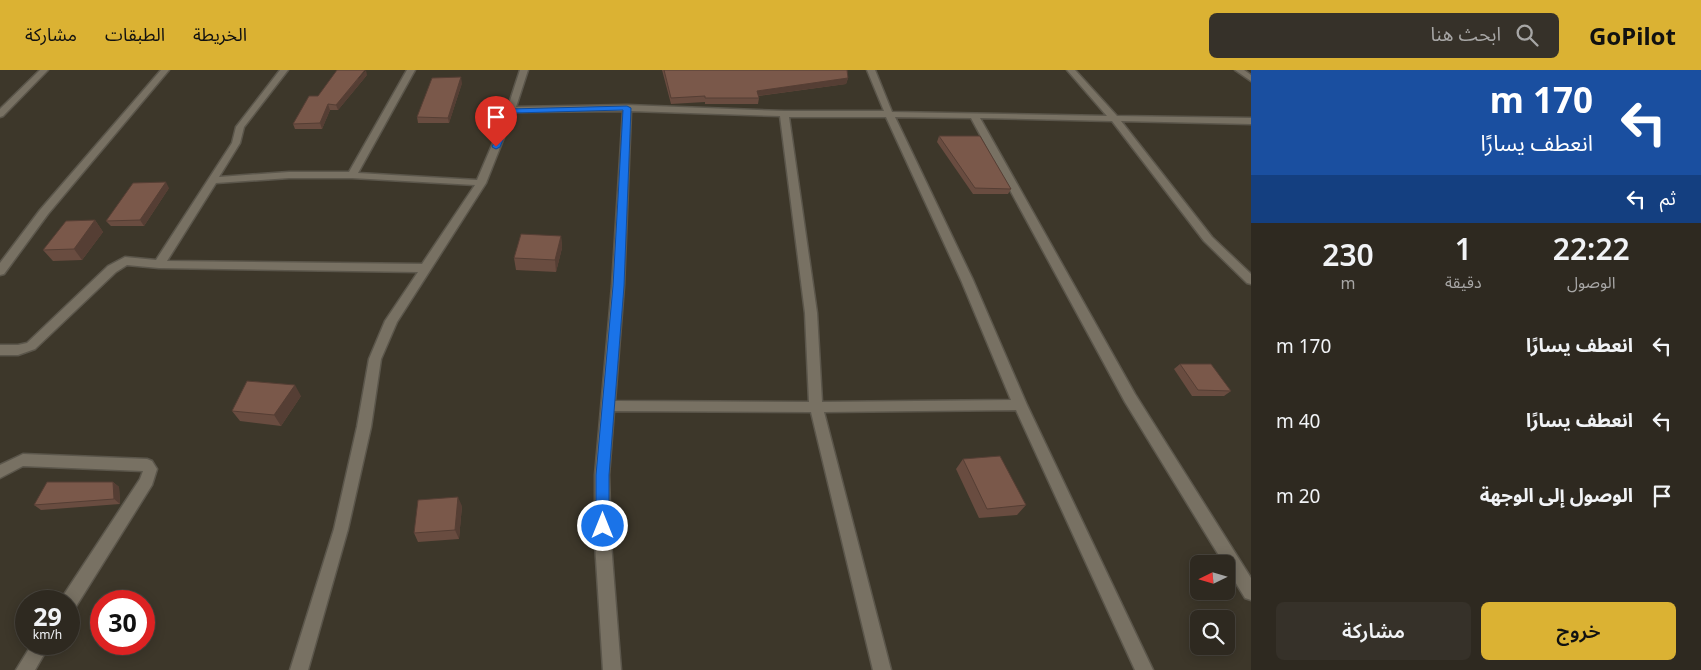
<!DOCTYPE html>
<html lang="ar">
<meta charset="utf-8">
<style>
body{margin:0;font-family:"Noto Sans","Noto Sans Arabic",sans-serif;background:#363129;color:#f1f3f6;direction:rtl;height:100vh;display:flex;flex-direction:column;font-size:19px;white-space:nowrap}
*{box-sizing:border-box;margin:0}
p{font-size:16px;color:#a7a6a5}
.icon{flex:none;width:28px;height:28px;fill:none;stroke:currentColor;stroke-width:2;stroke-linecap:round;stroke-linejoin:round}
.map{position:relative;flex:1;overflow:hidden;direction:ltr}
.details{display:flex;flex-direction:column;background:#2e2920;width:450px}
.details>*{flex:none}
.banner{background:#1a4fa0;color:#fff;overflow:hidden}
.needle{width:32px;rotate:265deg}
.buttons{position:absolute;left:1190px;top:485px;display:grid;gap:10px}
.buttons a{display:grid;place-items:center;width:45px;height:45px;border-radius:8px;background:#2e2920;box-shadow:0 2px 12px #0003,0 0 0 1px #49453e;font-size:25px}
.speed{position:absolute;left:15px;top:520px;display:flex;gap:10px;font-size:25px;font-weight:700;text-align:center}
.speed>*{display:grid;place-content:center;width:65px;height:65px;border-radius:50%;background:#2e2920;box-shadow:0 2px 12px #0003,0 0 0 1px #49453e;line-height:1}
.speed small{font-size:12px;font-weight:400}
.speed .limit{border:8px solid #d22;background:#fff;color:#111}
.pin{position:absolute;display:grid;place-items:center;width:42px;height:42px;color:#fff;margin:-51px -21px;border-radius:50% 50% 50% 0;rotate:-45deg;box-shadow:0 0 5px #0007}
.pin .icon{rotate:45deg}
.me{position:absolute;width:55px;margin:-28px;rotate:0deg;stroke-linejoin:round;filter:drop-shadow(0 0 4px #0008)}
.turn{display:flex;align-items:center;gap:18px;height:105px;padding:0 25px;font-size:22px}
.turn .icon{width:65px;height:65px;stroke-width:2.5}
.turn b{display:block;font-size:35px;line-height:42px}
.then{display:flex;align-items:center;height:48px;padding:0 25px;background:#0003;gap:10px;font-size:19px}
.eta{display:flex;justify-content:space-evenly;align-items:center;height:85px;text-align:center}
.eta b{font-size:30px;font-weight:600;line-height:35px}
.primary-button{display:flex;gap:10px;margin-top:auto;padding:10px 25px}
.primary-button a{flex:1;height:58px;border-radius:8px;background:#dbb233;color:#111;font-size:20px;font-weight:600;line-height:58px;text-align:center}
.primary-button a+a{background:#363129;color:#f1f3f6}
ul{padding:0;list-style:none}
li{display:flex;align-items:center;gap:15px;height:75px;padding:0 25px}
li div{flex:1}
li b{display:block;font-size:19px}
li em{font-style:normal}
header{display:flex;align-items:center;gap:30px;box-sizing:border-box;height:70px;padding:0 25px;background:#dbb233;color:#111}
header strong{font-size:24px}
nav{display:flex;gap:28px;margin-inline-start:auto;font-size:18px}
.search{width:350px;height:45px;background:#363129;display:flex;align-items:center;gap:12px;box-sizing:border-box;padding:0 18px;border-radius:8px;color:#a7a6a5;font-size:19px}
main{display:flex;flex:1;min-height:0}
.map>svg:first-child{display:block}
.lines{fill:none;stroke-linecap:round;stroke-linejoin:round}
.minor-casing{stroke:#5b564b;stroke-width:3}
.minor{fill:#787163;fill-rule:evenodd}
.wall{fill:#694c40}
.shaded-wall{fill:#553e34}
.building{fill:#7a584a;stroke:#553e34}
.route{fill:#1a73e8;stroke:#114b97}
</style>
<header>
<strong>GoPilot</strong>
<div class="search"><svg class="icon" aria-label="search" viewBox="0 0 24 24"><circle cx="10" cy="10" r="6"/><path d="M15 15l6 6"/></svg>ابحث هنا</div>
<nav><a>الخريطة</a><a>الطبقات</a><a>مشاركة</a></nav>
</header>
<main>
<section class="details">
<div class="banner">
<div class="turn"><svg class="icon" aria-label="left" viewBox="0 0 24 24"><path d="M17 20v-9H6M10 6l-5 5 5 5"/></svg><div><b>170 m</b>انعطف يسارًا</div></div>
<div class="then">ثم<svg class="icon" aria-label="left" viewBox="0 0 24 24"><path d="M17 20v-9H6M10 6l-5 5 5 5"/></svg></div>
</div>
<div class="eta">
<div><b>22:22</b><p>الوصول</p></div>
<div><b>1</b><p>دقيقة</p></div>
<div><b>230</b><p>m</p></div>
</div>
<ul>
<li><svg class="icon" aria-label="left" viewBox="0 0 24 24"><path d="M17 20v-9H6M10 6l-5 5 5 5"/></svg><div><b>انعطف يسارًا</b></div><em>170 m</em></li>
<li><svg class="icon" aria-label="left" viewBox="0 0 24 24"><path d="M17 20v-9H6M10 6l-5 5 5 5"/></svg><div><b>انعطف يسارًا</b></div><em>40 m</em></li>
<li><svg class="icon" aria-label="arrive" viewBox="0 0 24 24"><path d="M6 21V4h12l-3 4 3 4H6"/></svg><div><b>الوصول إلى الوجهة</b></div><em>20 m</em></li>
</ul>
<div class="primary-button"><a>خروج</a><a>مشاركة</a></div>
</section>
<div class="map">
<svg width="1251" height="600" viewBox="0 0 1251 600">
<rect width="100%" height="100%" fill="#3d372a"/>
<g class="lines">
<defs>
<path id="minor" d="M 40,0 L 48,0 L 3,46 L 0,47 L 0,39 Z
M 161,0 L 169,0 L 48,144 L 4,204 L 0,205 L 0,193 L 40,140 Z
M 280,0 L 288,0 L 244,57 L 240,73 L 219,107 L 289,102 L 349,102 L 407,0 L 415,0 L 358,103 L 477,110 L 507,40 L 520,0 L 528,0 L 516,37 L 627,35 L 784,41 L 884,41 L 867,0 L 875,0 L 892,42 L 1107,46 L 1067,0 L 1075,0 L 1117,46 L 1251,48 L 1251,54 L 1121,51 L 1212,167 L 1251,204 L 1251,214 L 1247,213 L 1204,171 L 1112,51 L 980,48 L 1135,324 L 1251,508 L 1251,530 L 1245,528 L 1125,332 L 971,48 L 895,47 L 973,210 L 1027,335 L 1153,600 L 1135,600 L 1016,340 L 824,342 L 891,600 L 873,600 L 811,342 L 614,341 L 609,405 L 611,473 L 621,600 L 603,600 L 595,473 L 595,405 L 612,216 L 623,41 L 514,42 L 486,113 L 397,252 L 381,289 L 371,357 L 348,459 L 308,600 L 290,600 L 334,459 L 357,357 L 369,289 L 385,251 L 418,202 L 159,198 L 127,195 L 116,202 L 35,279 L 18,285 L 0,285 L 0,275 L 18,275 L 27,273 L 108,196 L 125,187 L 156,190 L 232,73 L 236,57 ZM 631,41 L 780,46 L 805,243 L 809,332 L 615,331 L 624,216 ZM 789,47 L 886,47 L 961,210 L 1011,330 L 822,332 L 817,243 ZM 289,108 L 352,108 L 475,115 L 422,194 L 167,191 L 216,113 Z
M 1235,0 L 1244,0 L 1251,5 L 1251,11 Z
M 23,384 L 147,389 L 152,391 L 157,399 L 152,415 L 75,538 L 69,540 L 69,531 L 61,531 L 63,526 L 140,409 L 143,401 L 23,396 L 0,408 L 0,395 Z
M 32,574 L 50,574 L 35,600 L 16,600 Z"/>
</defs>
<use href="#minor" class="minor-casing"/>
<use href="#minor" class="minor"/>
</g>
<path class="wall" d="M 662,0 L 847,0 L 848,8 L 846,14 L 758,26 L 759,28 L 758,34 L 705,34 L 705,32 L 671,34 Z
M 367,5 L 338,40 L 330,40 L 322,59 L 295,59 L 293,54 L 318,26 Z
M 462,13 L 449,53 L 418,53 L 417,47 Z
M 939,66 L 1011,119 L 1008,124 L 973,124 L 937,72 Z
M 169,118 L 144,156 L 111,156 L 106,151 Z
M 95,150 L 103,162 L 82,190 L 53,191 L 43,180 Z
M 561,166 L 562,178 L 556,202 L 516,200 L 514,188 Z
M 1180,294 L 1231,321 L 1224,326 L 1192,326 L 1174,299 Z
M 301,326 L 281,356 L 240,351 L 232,341 Z
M 963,389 L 1026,435 L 1017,445 L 979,448 L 956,399 Z
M 113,412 L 119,417 L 120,434 L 41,440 L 34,435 Z
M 462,436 L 459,469 L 418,472 L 414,463 Z"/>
<path class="shaded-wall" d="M 366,0 L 367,5 L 338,40 L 336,35 Z
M 461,7 L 462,13 L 449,53 L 448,48 Z
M 848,8 L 846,14 L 756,26 L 757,21 Z
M 328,34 L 330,40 L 322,59 L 320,53 Z
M 166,112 L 169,118 L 144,156 L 140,150 Z
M 95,150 L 103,162 L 82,190 L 74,179 Z
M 561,166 L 562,178 L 556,202 L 555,190 Z
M 295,315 L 301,326 L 281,356 L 274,345 Z
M 113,412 L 119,417 L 120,434 L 114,429 Z
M 458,427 L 462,436 L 459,469 L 455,460 Z"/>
<path class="building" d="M 337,0 L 365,0 L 336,35 L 328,34 L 320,53 L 293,54 L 309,26 L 318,26 Z
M 664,0 L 847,0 L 848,8 L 757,21 L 759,28 L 705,28 L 705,26 L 671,28 Z
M 461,7 L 448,48 L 417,47 L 432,8 Z
M 939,66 L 980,66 L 1011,119 L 975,118 Z
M 166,112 L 140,150 L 106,151 L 133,113 Z
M 95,150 L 74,179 L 43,180 L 66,151 Z
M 521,164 L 561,166 L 555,190 L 514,188 Z
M 1180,294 L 1211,294 L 1231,321 L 1198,320 Z
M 247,311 L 295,315 L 274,345 L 232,341 Z
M 1000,386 L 1026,435 L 987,439 L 963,389 Z
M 47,412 L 113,412 L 114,429 L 34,435 Z
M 458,427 L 455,460 L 414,463 L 418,430 Z"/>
<path class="route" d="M 627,36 L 631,38 L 624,216 L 609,405 L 609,456 L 607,461 L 603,462 L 598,461 L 596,456 L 596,405 L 613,216 L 623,40 L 514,43 L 500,77 L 496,79 L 492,77 L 509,39 Z"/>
</svg>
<div class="buttons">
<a><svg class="needle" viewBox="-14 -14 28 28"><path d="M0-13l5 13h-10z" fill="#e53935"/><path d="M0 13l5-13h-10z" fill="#a7a6a5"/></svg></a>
<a><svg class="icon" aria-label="search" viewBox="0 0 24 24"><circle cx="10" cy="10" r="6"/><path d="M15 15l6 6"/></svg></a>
</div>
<div class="speed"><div>29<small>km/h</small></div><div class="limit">30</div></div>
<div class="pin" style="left:496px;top:77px;background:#d93025"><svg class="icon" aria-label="arrive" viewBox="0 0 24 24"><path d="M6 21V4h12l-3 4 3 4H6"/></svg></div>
<svg class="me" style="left:603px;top:456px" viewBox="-20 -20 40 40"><circle r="17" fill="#1a73e8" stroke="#fff" stroke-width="3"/><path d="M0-11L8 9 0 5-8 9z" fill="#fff"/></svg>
</div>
</main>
